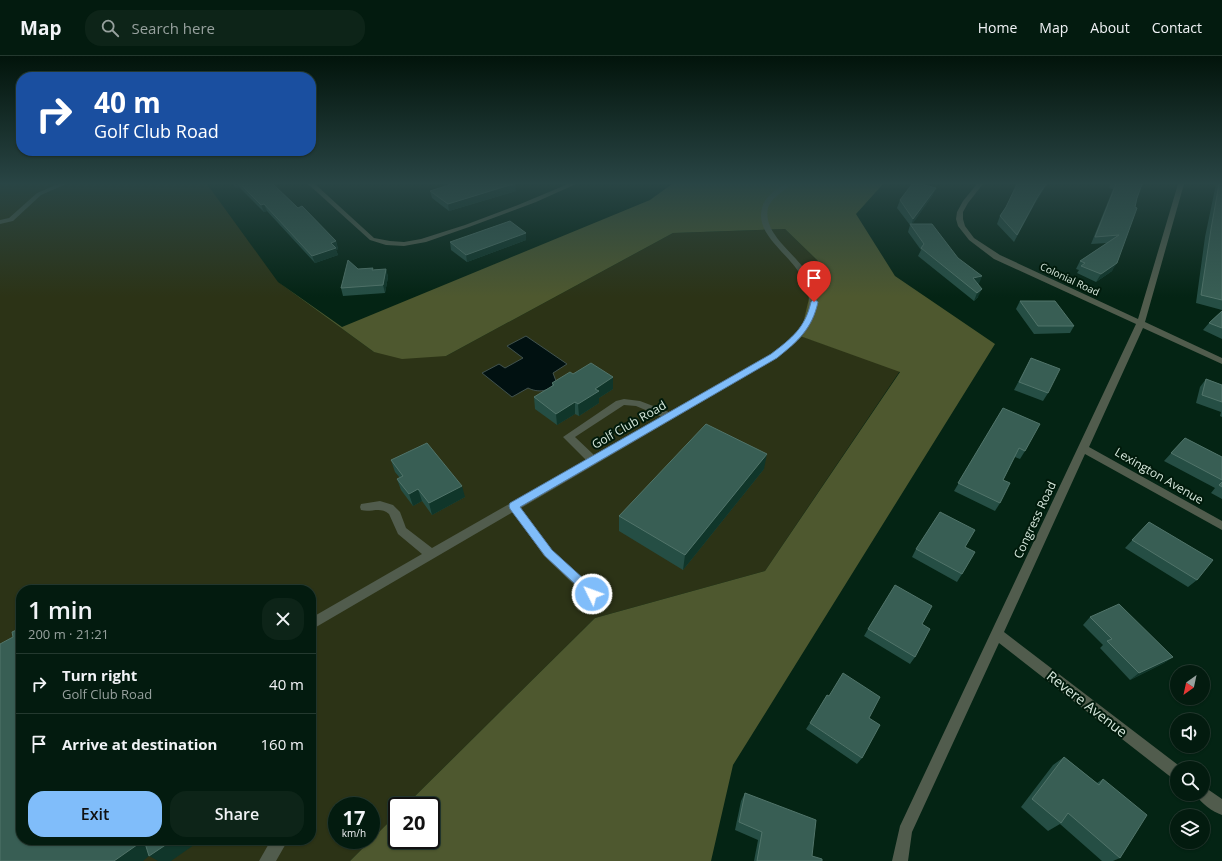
<!DOCTYPE html>
<meta charset="utf-8">
<style>
body{margin:0;font-family:"Open Sans",sans-serif;background:#0d2418;color:#f1f3f6;height:100vh;display:flex;flex-direction:column;font-size:15px;white-space:nowrap}
*{box-sizing:border-box;margin:0}
p{font-size:13px;color:#97a19e}
.icon{flex:none;width:22px;height:22px;fill:none;stroke:currentColor;stroke-width:2;stroke-linecap:round;stroke-linejoin:round}
.map{position:relative;flex:1;overflow:hidden}
.panel{position:absolute;left:16px;top:529px;width:300px;height:260px;display:flex;flex-direction:column;background:#031b0f;border-radius:16px;box-shadow:0 1px 3px #0004,0 0 0 1px #24392f}
.panel>*{flex:none}
.banner{position:absolute;left:16px;top:16px;width:300px;height:84px;border-radius:16px;box-shadow:0 1px 3px #0004,0 0 0 1px #24392f;background:#1a4fa0;color:#fff;overflow:hidden}
.needle{width:26px;rotate:213deg}
.fabs{position:absolute;left:1170px;top:609px;display:grid;gap:8px}
.fabs a{display:grid;place-items:center;width:40px;height:40px;border-radius:50%;background:#031b0f;box-shadow:0 1px 3px #0004,0 0 0 1px #24392f;font-size:20px}
.speed{position:absolute;left:328px;top:741px;display:flex;gap:8px;font-size:20px;font-weight:700;text-align:center}
.speed>*{display:grid;place-content:center;width:52px;height:52px;border-radius:50%;background:#031b0f;box-shadow:0 1px 3px #0004,0 0 0 1px #24392f;line-height:1}
.speed small{font-size:10px;font-weight:400}
.speed .limit{border:2px solid #111;border-radius:6px;background:#fff;color:#111}
.pin{position:absolute;display:grid;place-items:center;width:34px;height:34px;color:#fff;margin:-41px -17px;border-radius:50% 50% 50% 0;rotate:-45deg;box-shadow:0 0 4px #0007}
.pin .icon{rotate:45deg}
.me{position:absolute;width:44px;margin:-22px;rotate:312deg;stroke-linejoin:round;filter:drop-shadow(0 0 3px #0008)}
.turn{display:flex;align-items:center;gap:14px;height:84px;padding:0 12px;font-size:18px}
.turn .icon{width:52px;height:52px;stroke-width:2.5}
.turn b{display:block;font-size:28px;line-height:34px}
.round{display:grid;place-items:center;flex:none;width:42px;height:42px;border-radius:16px;background:#0d2418}
.overview{display:flex;align-items:center;justify-content:space-between;height:68px;padding:0 12px}
h1{font-size:24px;font-weight:600;line-height:30px}
.action{display:flex;gap:8px;margin-top:auto;padding:8px 12px}
.action a{flex:1;height:46px;border-radius:16px;background:#80bdfa;color:#111;font-size:16px;font-weight:600;line-height:46px;text-align:center}
.action a+a{background:#0d2418;color:#f1f3f6}
ul{padding:0;list-style:none}
li{display:flex;align-items:center;gap:12px;height:60px;padding:0 12px;border-top:1px solid #24392f}
li div{flex:1}
li b{display:block;font-size:15px}
li em{font-style:normal}
header{display:flex;align-items:center;gap:24px;box-sizing:border-box;height:56px;padding:0 20px;background:#031b0f;border-bottom:1px solid #24392f}
header strong{font-size:19px}
nav{display:flex;gap:22px;margin-inline-start:auto;font-size:14px}
.search{width:280px;height:36px;background:#0d2418;display:flex;align-items:center;gap:10px;box-sizing:border-box;padding:0 14px;border-radius:16px;color:#97a19e;font-size:15px}
.map>svg:first-child{display:block}
.green{fill:#2c3316;fill-rule:evenodd}
.forest{fill:#4e582f}
.water{fill:#011111;stroke:#41524e}
.lines{fill:none;stroke-linecap:round;stroke-linejoin:round}
.lane{fill:#515c4d;fill-rule:evenodd}
.street{fill:#515c4d;fill-rule:evenodd}
.wall{fill:#254e44}
.shaded-wall{fill:#10362a}
.building{fill:#385e54;stroke:#51746a}
.route{fill:#80bdfa;stroke:#537ba2}
.labels{text-anchor:middle;stroke-width:4;stroke-linejoin:round;paint-order:stroke}
.far-street-label{font-size:10px;fill:#d6e8dd;stroke:#001a0b}
.street-label{font-size:12px;fill:#d6e8dd;stroke:#001a0b}
.near-street-label{font-size:14px;fill:#d6e8dd;stroke:#001a0b}
</style>
<header>
<strong>Map</strong>
<div class="search"><svg class="icon" aria-label="search" viewBox="0 0 24 24"><circle cx="10" cy="10" r="6"/><path d="M15 15l6 6"/></svg>Search here</div>
<nav><a>Home</a><a>Map</a><a>About</a><a>Contact</a></nav>
</header>
<div class="map">
<svg width="1222" height="805" viewBox="0 0 1222 805">
<rect width="100%" height="100%" fill="#042414"/>
<path class="green" d="M 0,128 L 207,128 L 278,226 L 374,296 L 446,300 L 673,177 L 785,173 L 818,205 L 801,280 L 900,315 L 765,515 L 595,562 L 405,750 L 397,750 L 397,758 L 350,805 L 0,805 ZM 21,534 L 311,534 L 311,784 L 21,784 ZM 337,750 L 371,750 L 371,784 L 337,784 Z"/>
<path class="forest" d="M 672,128 L 883,128 L 856,158 L 895,220 L 995,288 L 733,709 L 711,805 L 350,805 L 397,758 L 397,784 L 431,784 L 431,750 L 405,750 L 595,562 L 765,515 L 900,316 L 800,280 L 818,205 L 785,173 L 673,177 L 446,300 L 402,303 L 374,296 L 278,226 L 342,271 L 650,144 Z"/>
<path class="water" d="M 526,280 L 567,308 L 553,317 L 556,325 C 551,336 538,337 528,332 L 512,341 L 482,317 L 499,308 L 505,312 L 523,302 L 507,290 Z"/>
<g class="lines">
<path class="lane" d="M 58,128 L 66,128 L 41,139 L 13,165 L 0,168 L 0,164 L 9,162 L 37,137 Z
M 784,128 L 791,128 C 784,136 771,141 768,152 C 761,186 817,206 817,244 C 817,270 797,287 777,302 L 521,452 L 552,494 L 596,534 L 598,538 L 596,542 L 592,543 L 588,542 L 544,500 L 513,456 L 311,574 L 311,562 L 422,498 L 398,478 L 389,458 C 380,450 371,457 361,454 L 360,451 L 361,448 L 380,445 L 393,449 L 400,456 L 406,472 L 432,492 L 586,404 L 563,381 L 616,345 L 624,343 L 640,345 L 669,356 C 692,343 715,330 738,317 C 760,305 787,292 801,271 C 806,264 809,254 809,245 C 809,205 753,186 762,152 C 764,141 776,134 784,128 ZM 624,349 L 636,350 L 662,361 L 594,399 L 575,381 Z
M 271,784 L 288,784 L 276,805 L 259,805 Z"/>
<path class="street" d="M 308,128 L 315,128 L 374,182 L 390,185 L 404,186 L 421,183 L 465,169 L 518,149 L 568,128 L 576,128 L 536,146 L 469,171 L 426,186 L 404,190 L 386,189 L 370,184 Z
M 977,128 L 983,128 L 968,147 L 963,156 L 963,163 L 965,170 L 974,182 L 1000,199 L 1138,263 L 1178,128 L 1184,128 L 1145,266 L 1222,302 L 1222,308 L 1143,272 L 1089,391 L 1222,465 L 1222,474 L 1085,398 L 1004,576 L 1182,712 L 1177,712 L 1177,724 L 1172,722 L 999,587 L 912,776 L 908,805 L 892,805 L 900,770 L 1136,268 L 994,203 L 969,184 L 958,170 L 956,163 L 957,156 L 963,145 Z
M 1203,730 L 1222,743 L 1222,759 C 1213,756 1200,747 1196,738 L 1203,738 Z"/>
</g>
<path class="wall" d="M 233,128 L 273,128 L 298,152 L 336,185 L 338,193 L 336,194 L 338,199 L 315,207 L 267,155 L 264,156 L 239,131 L 236,132 Z
M 1017,128 L 1047,128 L 1034,149 L 1014,186 L 997,168 L 1000,160 L 1006,151 Z
M 1111,128 L 1142,128 L 1112,215 L 1096,226 L 1077,217 L 1079,214 L 1076,213 L 1080,205 L 1107,187 L 1091,188 L 1113,133 L 1109,132 Z
M 1216,128 L 1222,128 L 1222,254 L 1196,247 L 1205,181 Z
M 430,135 L 516,135 L 449,155 L 432,142 Z
M 933,139 L 912,168 L 958,202 L 979,228 L 978,228 L 978,241 L 974,245 L 918,200 L 921,194 L 908,176 L 910,169 L 897,152 L 900,144 Z
M 526,184 L 467,206 L 451,194 L 450,186 Z
M 373,212 L 373,214 L 386,213 L 388,221 L 385,237 L 343,240 L 341,232 L 358,213 Z
M 1020,245 L 1074,270 L 1070,277 L 1034,278 L 1016,253 Z
M 1222,255 L 1222,283 L 1203,274 L 1209,267 Z
M 1031,302 L 1048,337 L 1043,345 L 1014,334 Z
M 573,318 L 613,333 L 599,342 L 599,347 L 579,360 L 575,358 L 557,369 L 535,353 L 534,341 L 552,330 L 552,327 Z
M 1206,323 L 1222,329 L 1222,361 L 1220,360 L 1221,356 L 1196,347 L 1200,331 Z
M 1003,352 L 1025,395 L 1020,403 L 1015,401 L 1003,424 L 1000,447 L 995,455 L 954,435 Z
M 1185,382 L 1222,401 L 1222,443 L 1211,437 L 1215,432 L 1164,405 Z
M 391,404 L 465,441 L 432,459 L 422,445 L 413,450 L 401,434 L 397,423 L 400,422 L 395,416 Z
M 764,413 L 683,514 L 619,475 L 619,460 Z
M 1149,466 L 1197,524 L 1188,531 L 1125,492 Z
M 965,491 L 962,518 L 957,526 L 912,501 L 916,493 Z
M 1090,561 L 1173,601 L 1164,607 L 1130,624 L 1100,592 L 1103,589 L 1083,569 Z
M 922,568 L 915,601 L 910,608 L 864,580 L 868,573 Z
M 810,667 L 862,702 L 857,708 L 806,673 Z
M 1064,701 L 1097,727 L 1103,723 L 1120,802 L 1113,805 L 1102,805 L 1060,768 L 1048,775 L 1021,751 L 1053,709 Z
M 745,737 L 812,800 L 822,805 L 754,805 L 758,784 L 735,774 L 741,745 Z"/>
<path class="shaded-wall" d="M 235,128 L 238,128 L 239,131 L 236,132 Z
M 513,128 L 515,128 L 516,135 L 449,155 L 448,148 Z
M 1046,128 L 1047,128 L 1034,149 L 1014,186 L 1037,142 Z
M 936,132 L 933,139 L 911,170 L 913,163 Z
M 264,148 L 267,155 L 264,156 L 261,149 Z
M 526,177 L 526,184 L 467,206 L 466,199 Z
M 336,185 L 338,193 L 336,194 L 338,199 L 315,207 L 312,200 L 331,187 Z
M 1117,207 L 1112,215 L 1096,226 L 1101,218 Z
M 386,213 L 388,221 L 385,237 L 383,229 Z
M 982,220 L 979,228 L 970,230 L 973,222 Z
M 982,233 L 978,241 L 974,245 L 977,237 Z
M 613,321 L 613,333 L 599,342 L 599,347 L 579,360 L 578,348 L 595,333 Z
M 575,346 L 575,358 L 557,369 L 556,358 Z
M 767,398 L 764,413 L 683,514 L 685,499 Z
M 462,430 L 465,441 L 432,459 L 429,447 Z
M 418,433 L 422,445 L 413,450 L 409,438 Z
M 1173,601 L 1164,607 L 1130,624 L 1139,617 Z
M 144,784 L 201,784 L 171,805 L 158,805 L 149,800 L 143,805 L 114,805 Z"/>
<path class="building" d="M 240,128 L 273,128 L 298,152 L 302,150 L 336,185 L 331,187 L 336,192 L 312,200 L 264,148 L 261,149 Z
M 452,128 L 513,128 L 448,148 L 430,135 Z
M 912,128 L 921,128 L 936,132 L 913,163 L 900,144 Z
M 1017,128 L 1046,128 L 1037,142 L 1017,179 L 1000,160 L 1006,151 Z
M 1116,128 L 1142,128 L 1137,142 L 1135,151 L 1137,152 L 1117,207 L 1101,218 L 1081,210 L 1085,207 L 1080,205 L 1119,179 L 1095,181 Z
M 1219,128 L 1222,128 L 1222,244 L 1201,239 L 1211,173 Z
M 510,165 L 526,177 L 466,199 L 450,186 Z
M 910,168 L 932,168 L 958,202 L 982,220 L 973,222 L 982,233 L 977,237 L 921,192 L 924,188 Z
M 348,204 L 358,213 L 373,212 L 372,214 L 386,213 L 383,229 L 341,232 Z
M 1020,245 L 1055,245 L 1074,270 L 1038,270 Z
M 1222,255 L 1222,272 L 1209,267 Z
M 1031,302 L 1060,313 L 1048,337 L 1019,326 Z
M 591,307 L 613,321 L 595,333 L 599,335 L 578,348 L 575,346 L 556,358 L 534,341 L 554,329 L 552,327 L 570,316 L 573,318 Z
M 1206,323 L 1222,329 L 1222,346 L 1202,339 Z
M 1003,352 L 1040,368 L 1025,395 L 1019,392 L 1003,424 L 1010,427 L 1000,447 L 958,427 Z
M 706,368 L 767,398 L 685,499 L 619,460 Z
M 1185,382 L 1222,401 L 1222,424 L 1171,397 Z
M 427,387 L 462,430 L 429,447 L 418,433 L 409,438 L 397,423 L 403,420 L 391,404 Z
M 1222,426 L 1222,431 L 1219,429 Z
M 940,456 L 975,474 L 965,491 L 975,496 L 962,518 L 916,493 Z
M 1149,466 L 1213,504 L 1197,524 L 1132,484 Z
M 895,529 L 932,550 L 922,568 L 930,573 L 915,601 L 868,573 Z
M 1119,548 L 1173,601 L 1139,617 L 1107,585 L 1112,583 L 1090,561 Z
M 21,572 L 21,784 L 173,784 L 149,800 L 144,784 L 114,805 L 0,805 L 0,588 L 13,581 L 12,576 Z
M 843,617 L 880,641 L 869,662 L 880,669 L 862,702 L 810,667 L 827,639 L 829,640 Z
M 1064,701 L 1099,729 L 1103,723 L 1147,759 L 1120,802 L 1068,757 L 1061,767 L 1032,743 Z
M 745,737 L 816,764 L 812,800 L 822,803 L 822,805 L 757,805 L 762,776 L 739,766 Z"/>
<linearGradient id="sky" x2="0" y2="1"><stop stop-color="#02140b"/><stop offset="0.53" stop-color="#294545"/><stop offset="1" stop-color="#294545" stop-opacity="0"/></linearGradient>
<rect width="1222" height="241" fill="url(#sky)"/>
<path class="route" d="M 814,243 L 818,246 C 812,273 798,285 777,302 L 520,451 L 552,494 L 596,534 L 598,538 L 596,541 L 592,542 L 589,541 L 545,500 L 510,453 L 509,450 L 510,447 L 771,298 C 792,282 805,272 811,246 Z"/>
<g class="labels">
<g class="far-street-label">
<text transform="translate(1070 223) rotate(25)" y="4">Colonial Road</text>
</g>
<g class="street-label">
<text transform="translate(629 369) rotate(-30)" y="4">Golf Club Road</text>
<text transform="translate(1159 420) rotate(30)" y="4">Lexington Avenue</text>
<text transform="translate(1035 464) rotate(-65)" y="4">Congress Road</text>
</g>
<g class="near-street-label">
<text transform="translate(1087 648) rotate(38)" y="5">Revere Avenue</text>
</g>
</g>
</svg>
<div class="fabs">
<a><svg class="needle" viewBox="-14 -14 28 28"><path d="M0-13l5 13h-10z" fill="#e53935"/><path d="M0 13l5-13h-10z" fill="#97a19e"/></svg></a>
<a><svg class="icon" aria-label="sound" viewBox="0 0 24 24"><path d="M4 9h4l5-4v14l-5-4H4zM17 9q2 3 0 6"/></svg></a>
<a><svg class="icon" aria-label="search" viewBox="0 0 24 24"><circle cx="10" cy="10" r="6"/><path d="M15 15l6 6"/></svg></a>
<a><svg class="icon" aria-label="layers" viewBox="0 0 24 24"><path d="M12 4l9 5-9 5-9-5zM3 14l9 5 9-5"/></svg></a>
</div>
<div class="speed"><div>17<small>km/h</small></div><div class="limit">20</div></div>
<div class="pin" style="left:814px;top:246px;background:#d93025"><svg class="icon" aria-label="arrive" viewBox="0 0 24 24"><path d="M6 21V4h12l-3 4 3 4H6"/></svg></div>
<svg class="me" style="left:592px;top:538px" viewBox="-20 -20 40 40"><circle r="17" fill="#80bdfa" stroke="#fff" stroke-width="3"/><path d="M0-11L8 9 0 5-8 9z" fill="#fff"/></svg>
<div class="banner">
<div class="turn"><svg class="icon" aria-label="right" viewBox="0 0 24 24"><path d="M7 20v-9h11M14 6l5 5-5 5"/></svg><div><b>40 m</b>Golf Club Road</div></div>
</div>
<section class="panel">
<div class="overview"><div><h1>1 min</h1><p>200 m · 21:21</p></div><a class="round"><svg class="icon" aria-label="close" viewBox="0 0 24 24"><path d="M6 6l12 12M18 6L6 18"/></svg></a></div>
<ul>
<li><svg class="icon" aria-label="right" viewBox="0 0 24 24"><path d="M7 20v-9h11M14 6l5 5-5 5"/></svg><div><b>Turn right</b><p>Golf Club Road</p></div><em>40 m</em></li>
<li><svg class="icon" aria-label="arrive" viewBox="0 0 24 24"><path d="M6 21V4h12l-3 4 3 4H6"/></svg><div><b>Arrive at destination</b></div><em>160 m</em></li>
</ul>
<div class="action"><a>Exit</a><a>Share</a></div>
</section>
</div>
